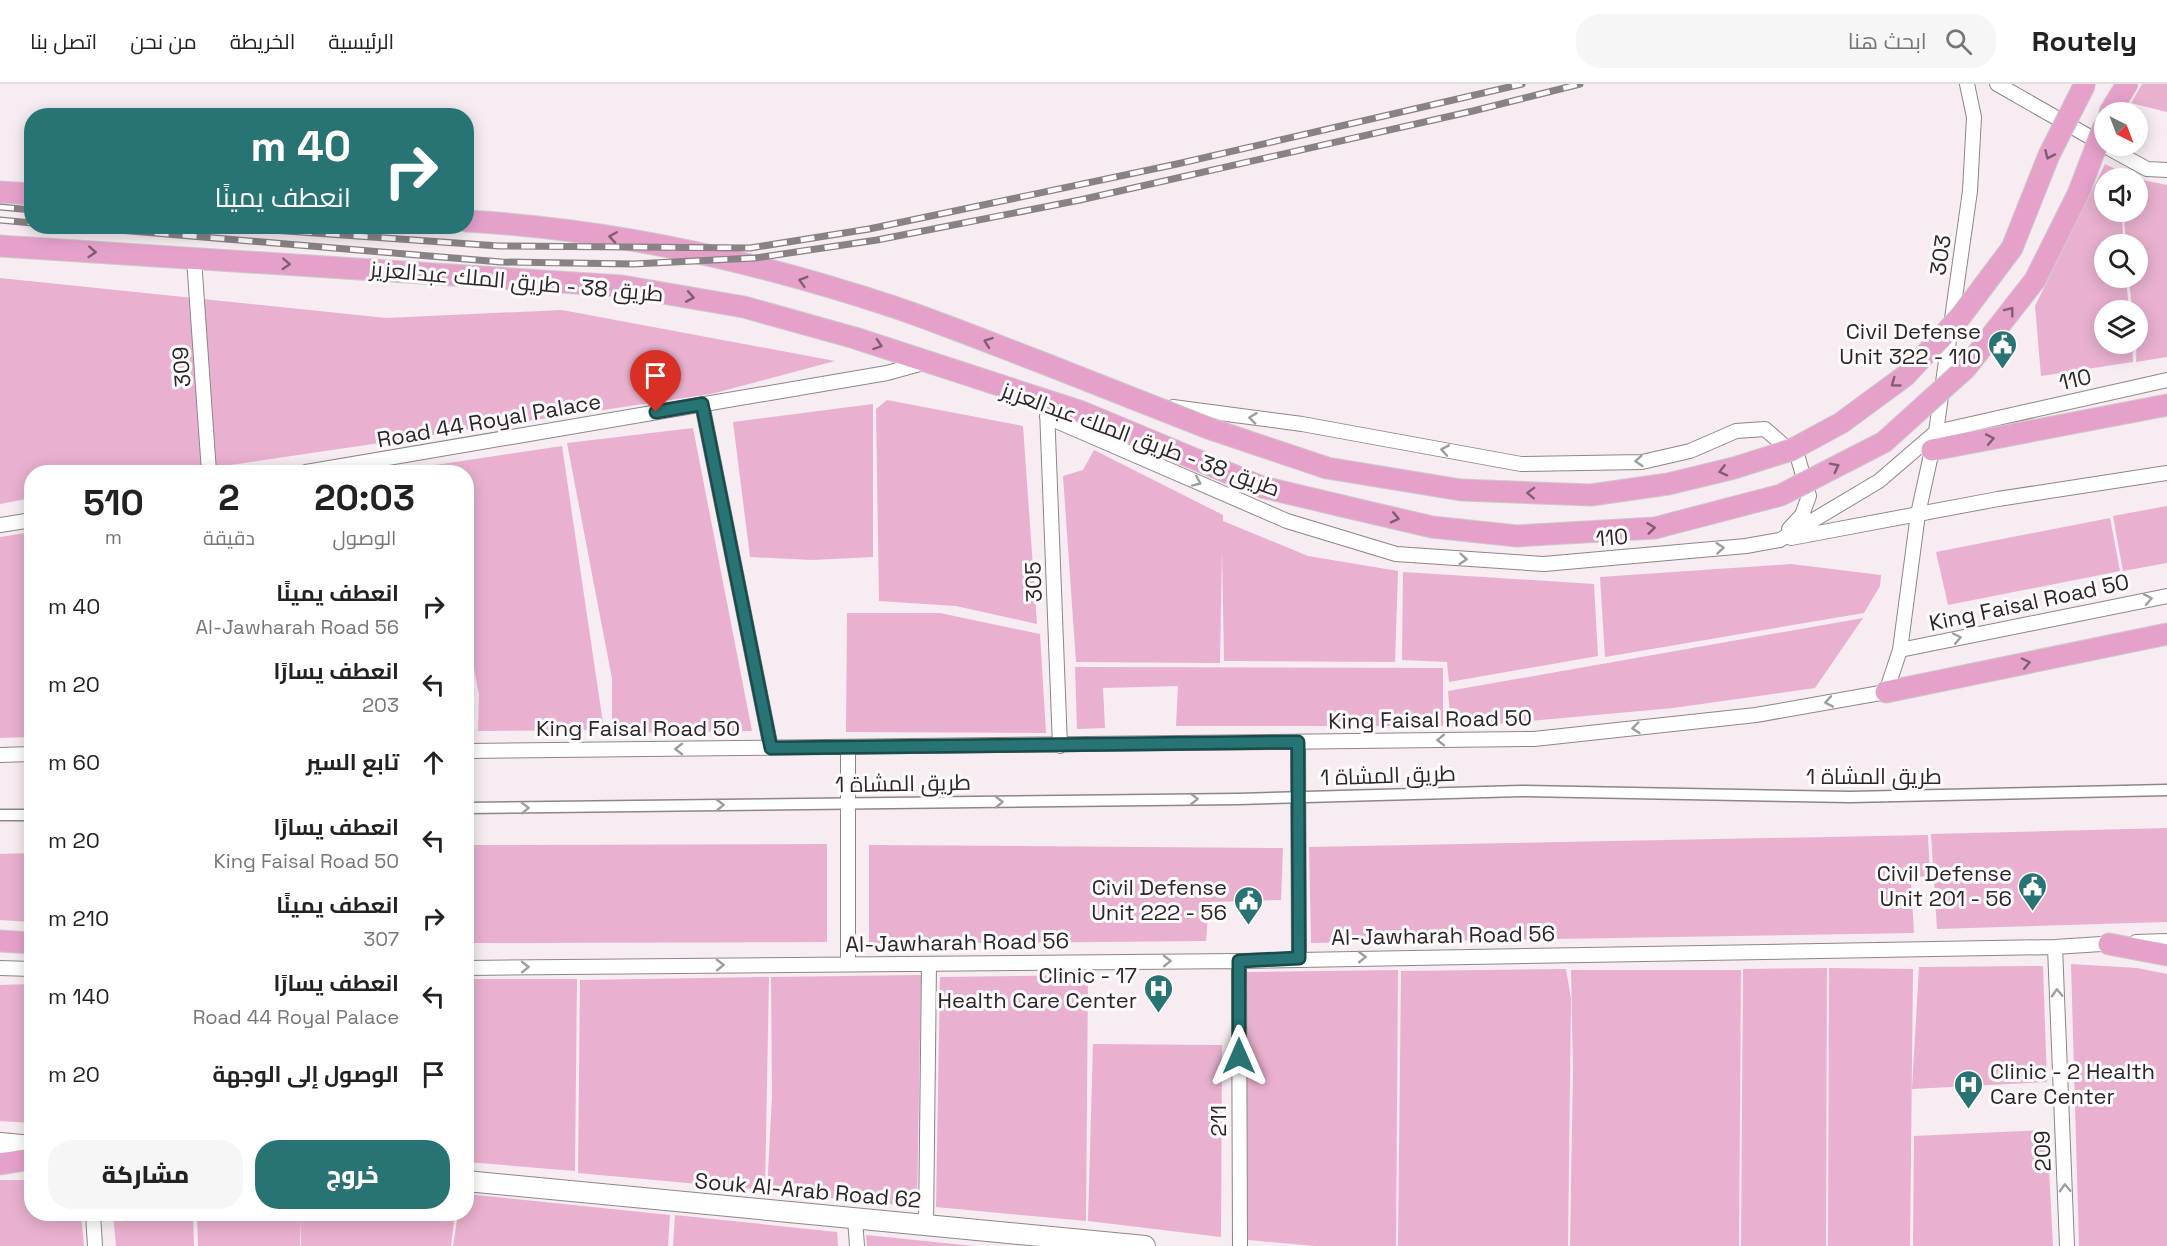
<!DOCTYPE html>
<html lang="ar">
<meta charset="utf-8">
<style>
body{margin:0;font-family:"Space Grotesk",Cairo,sans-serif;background:#f6f6f6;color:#222;direction:rtl;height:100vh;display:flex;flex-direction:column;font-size:22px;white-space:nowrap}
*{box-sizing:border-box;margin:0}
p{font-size:20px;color:#767676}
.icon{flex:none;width:33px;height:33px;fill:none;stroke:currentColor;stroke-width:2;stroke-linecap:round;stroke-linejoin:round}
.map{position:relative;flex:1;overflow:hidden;direction:ltr}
.side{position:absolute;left:24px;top:381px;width:450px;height:756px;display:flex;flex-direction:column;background:#fff;border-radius:24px;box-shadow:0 3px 15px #0003;direction:rtl}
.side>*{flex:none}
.hud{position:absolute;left:24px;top:24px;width:450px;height:126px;border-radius:24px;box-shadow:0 3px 15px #0003;direction:rtl;background:#287373;color:#fff;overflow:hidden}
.needle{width:39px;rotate:138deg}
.controls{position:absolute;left:2094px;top:18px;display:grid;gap:12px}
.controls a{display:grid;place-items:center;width:54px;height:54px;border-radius:50%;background:#fff;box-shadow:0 3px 15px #0003;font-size:30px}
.pin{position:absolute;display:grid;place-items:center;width:51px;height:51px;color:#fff;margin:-62px -26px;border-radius:50% 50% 50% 0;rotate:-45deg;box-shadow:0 0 6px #0007}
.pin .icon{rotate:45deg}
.me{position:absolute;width:66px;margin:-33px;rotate:0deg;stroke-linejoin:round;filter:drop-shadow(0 0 4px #0008)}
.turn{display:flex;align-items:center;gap:21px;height:126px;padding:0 24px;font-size:27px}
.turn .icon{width:78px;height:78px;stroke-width:2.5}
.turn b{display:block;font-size:42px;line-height:51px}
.eta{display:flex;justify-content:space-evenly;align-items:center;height:102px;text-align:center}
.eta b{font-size:36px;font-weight:800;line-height:42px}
.primary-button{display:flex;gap:12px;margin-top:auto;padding:12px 24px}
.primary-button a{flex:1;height:69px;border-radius:24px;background:#287373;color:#fff;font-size:24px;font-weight:800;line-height:69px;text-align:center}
.primary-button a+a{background:#f6f6f6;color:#222}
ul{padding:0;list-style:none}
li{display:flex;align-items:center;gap:18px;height:78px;padding:0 24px}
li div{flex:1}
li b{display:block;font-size:22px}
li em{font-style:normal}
header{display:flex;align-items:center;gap:36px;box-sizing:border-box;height:84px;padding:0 30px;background:#fff;border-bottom:2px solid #e0e0e0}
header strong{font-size:28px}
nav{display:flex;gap:33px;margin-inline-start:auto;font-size:21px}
.search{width:420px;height:54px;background:#f6f6f6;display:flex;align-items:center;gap:15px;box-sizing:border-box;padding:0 21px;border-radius:24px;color:#767676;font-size:22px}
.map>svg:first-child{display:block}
.green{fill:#e9b1cf}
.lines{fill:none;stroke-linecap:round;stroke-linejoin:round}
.pedestrian-casing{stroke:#8e8589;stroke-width:13}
.minor-casing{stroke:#8e8589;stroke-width:16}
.secondary-casing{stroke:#8e8589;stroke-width:22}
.primary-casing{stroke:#cccbcc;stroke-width:23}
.pedestrian{stroke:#fff;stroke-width:10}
.minor{stroke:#fff;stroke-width:14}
.secondary{stroke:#fff;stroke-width:20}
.primary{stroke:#e6a1cb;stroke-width:21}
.rail-casing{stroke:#888285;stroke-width:7}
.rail{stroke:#fffbfd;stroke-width:4.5;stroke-dasharray:14;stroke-linecap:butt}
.primary-bridge-casing{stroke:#cccbcc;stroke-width:23;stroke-linecap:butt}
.primary-bridge{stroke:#e6a1cb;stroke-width:21}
.oneway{stroke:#7f5e72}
.oneway2{stroke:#9f9e9f}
.route-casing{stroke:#1a4b4b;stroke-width:15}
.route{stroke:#287373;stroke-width:10}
.labels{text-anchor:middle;stroke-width:6;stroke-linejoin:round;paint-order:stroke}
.street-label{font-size:22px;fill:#2a2729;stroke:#fffbfd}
.poi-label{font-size:22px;fill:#2a2729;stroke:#fffbfd;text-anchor:end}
</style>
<header>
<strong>Routely</strong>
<div class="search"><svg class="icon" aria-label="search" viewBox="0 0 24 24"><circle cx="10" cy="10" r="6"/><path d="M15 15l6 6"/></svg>ابحث هنا</div>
<nav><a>الرئيسية</a><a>الخريطة</a><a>من نحن</a><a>اتصل بنا</a></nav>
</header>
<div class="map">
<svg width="2167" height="1162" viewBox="0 0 2167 1162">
<rect width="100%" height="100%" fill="#f6ecf1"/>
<path class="green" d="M 2142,0 L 2167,0 L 2167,28 L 2131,19 Z
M 2105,80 L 2132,93 L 2104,94 L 2104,128 L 2122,128 L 2123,160 L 2104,160 L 2104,194 L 2126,194 L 2129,226 L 2104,226 L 2104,260 L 2132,260 L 2133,278 L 2041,292 L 2035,222 Z
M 2138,95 L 2167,101 L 2167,273 L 2136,278 L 2138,226 L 2132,226 L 2129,194 L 2138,194 L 2138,160 L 2126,160 L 2124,132 L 2125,128 L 2138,128 Z
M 0,194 L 386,234 L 562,226 L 835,277 L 711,310 L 183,388 L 32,388 L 31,414 L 0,420 Z
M 887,316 L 1023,342 L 1037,540 L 956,522 L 879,517 L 876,325 Z
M 873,320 L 873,473 L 812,476 L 750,473 L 733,338 Z
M 693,344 L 752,647 L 612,649 L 612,595 L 567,359 Z
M 562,362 L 604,646 L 478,647 L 479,611 L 466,543 L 466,388 L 437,388 L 435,381 Z
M 1094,366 L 1223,431 L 1223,437 L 1308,472 L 1398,487 L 1395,578 L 1224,577 L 1222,467 L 1220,579 L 1076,578 L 1063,392 L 1083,386 Z
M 428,381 L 429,388 L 388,388 Z
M 2167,422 L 2167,479 L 2123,487 L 2113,432 Z
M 2110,434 L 2120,487 L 1948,521 L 1936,468 Z
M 31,448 L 31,653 L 0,654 L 0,453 Z
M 1791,480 L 1881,491 L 1880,502 L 1864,529 L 1605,573 L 1600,493 Z
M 1403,488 L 1594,500 L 1598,572 L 1449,598 L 1447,578 L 1402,576 Z
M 847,529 L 940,529 L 1040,550 L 1046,649 L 846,648 Z
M 1863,534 L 1815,604 L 1673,624 L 1451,644 L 1448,607 Z
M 467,581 L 471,647 L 466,647 Z
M 1075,583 L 1443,584 L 1443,642 L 1176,642 L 1178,602 L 1103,604 L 1105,644 L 1077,645 Z
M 2167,744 L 2167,838 L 1937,845 L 1931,750 Z
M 1928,751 L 1930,791 L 1911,795 L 1914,849 L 1311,859 L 1309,763 Z
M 827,760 L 827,858 L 467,859 L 467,761 Z
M 869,761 L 1283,764 L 1281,816 L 1209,818 L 1206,857 L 869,860 Z
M 31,769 L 31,838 L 0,836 L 0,770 Z
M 2071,880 L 2137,884 L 2167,890 L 2167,1162 L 2079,1162 Z
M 2043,882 L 2047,998 L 1912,1005 L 1919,883 Z
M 1827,884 L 1826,1162 L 1741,1162 L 1743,885 Z
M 1829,884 L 1913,885 L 1910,1162 L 1828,1162 Z
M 1566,885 L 1571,915 L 1568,1162 L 1398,1162 L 1401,887 Z
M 1398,886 L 1396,1162 L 1315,1162 L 1248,1156 L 1246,888 Z
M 1571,886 L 1741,886 L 1739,1162 L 1570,1162 L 1573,985 Z
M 921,891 L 917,1123 L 767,1107 L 772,1013 L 771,893 Z
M 1088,891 L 1086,1137 L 936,1123 L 940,893 Z
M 769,893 L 765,1106 L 578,1089 L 580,896 Z
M 466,895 L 577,895 L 575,1087 L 467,1078 Z
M 31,900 L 31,1039 L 0,1037 L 0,901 Z
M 1093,960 L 1222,961 L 1221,1153 L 1088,1137 Z
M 2047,1046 L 2053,1162 L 1913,1162 L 1914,1052 Z
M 0,1096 L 31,1096 L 32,1130 L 81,1130 L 84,1162 L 0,1162 Z
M 467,1110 L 670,1131 L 668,1162 L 453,1162 L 458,1130 L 466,1130 Z
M 113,1130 L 193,1130 L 194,1162 L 116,1162 Z
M 197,1130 L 455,1130 L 451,1162 L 301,1162 L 300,1136 L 300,1162 L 198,1162 Z
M 675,1131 L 837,1148 L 838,1162 L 673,1162 Z
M 866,1151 L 974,1162 L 867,1162 Z"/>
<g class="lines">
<defs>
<path id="pedestrian" d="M 466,724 L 1238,715 L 1521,707 L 1850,713 L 2167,706
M 0,731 L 32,731"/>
<path id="minor" d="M 1997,0 L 2104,61
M 2105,62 L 2147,85 L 2167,86
M 194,175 L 209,388
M 702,320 L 771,664
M 1173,323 L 1302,340 L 1521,380 L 1642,378 L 1690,367 L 1736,347 L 1765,345 L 1798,374 L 1809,412 L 1802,431 L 1789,445
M 1047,325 L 1060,662
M 1047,333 L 1287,437 L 1396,470 L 1544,480 L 1746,462 L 1780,456 L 1879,397 L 1936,348 L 2167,296
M 306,388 L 887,289 L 927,278
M 0,441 L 32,436
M 1791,454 L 1998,415 L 2167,389
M 1900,566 L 2167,512
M 1298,658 L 1299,874
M 466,667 L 1534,655 L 1756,631 L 1886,608 L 1900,566 L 1918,430 L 1936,348 L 1970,107 L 1974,33 L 1967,0
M 0,671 L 32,670
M 2136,858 L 2167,857
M 2055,863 L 2067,1162
M 1239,877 L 1240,1162
M 848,880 L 848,663
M 0,884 L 32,885
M 466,884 L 1239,877 L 2055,863 L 2117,859
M 93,1130 L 95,1162
M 855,1135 L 857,1162
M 926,1142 L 929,880"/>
<path id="secondary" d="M 0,1059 L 32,1062
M 466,1097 L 1145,1162"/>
<path id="primary" d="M 2110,28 L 2127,0
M 0,108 L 32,110
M 466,137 C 611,145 756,177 894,223 C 944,240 993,260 1043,279
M 0,162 L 622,202 L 744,223 L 855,254 L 1082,328 L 1262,403 L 1338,421
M 1932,366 L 2167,321
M 1886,608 L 2167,550
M 0,857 L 32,859
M 2109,860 L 2167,871
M 0,1080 L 32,1075"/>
</defs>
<use href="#pedestrian" class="pedestrian-casing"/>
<use href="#minor" class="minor-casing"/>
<use href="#secondary" class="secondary-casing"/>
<use href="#primary" class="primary-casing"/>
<use href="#pedestrian" class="pedestrian"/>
<use href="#minor" class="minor"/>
<use href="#secondary" class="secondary"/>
<use href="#primary" class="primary"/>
<defs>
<path id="rail" d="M 0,123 L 32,126
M 0,136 L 32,139
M 71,142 L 501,178 L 633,180 L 755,174 L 877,156 L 1080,116 L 1473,27 L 1580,0
M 214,142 L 499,162 L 750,164 L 869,145 L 1177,80 L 1522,0"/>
</defs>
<use href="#rail" class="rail-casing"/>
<use href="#rail" class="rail"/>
<defs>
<path id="primary-bridge" d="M 1043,279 L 1208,344 L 1327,384 L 1461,406 L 1591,411 L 1668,400 L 1734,384 L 1791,366 L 1841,339 L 1905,292 L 1961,232 L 2012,164 L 2049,71 L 2085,0
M 1338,421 L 1432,443 L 1517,452 L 1655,444 L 1781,411 L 1884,358 L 1966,284 L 2035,196 L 2078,110 L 2104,42"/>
</defs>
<use href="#primary-bridge" class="primary-bridge-casing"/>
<use href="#primary-bridge" class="primary-bridge"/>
</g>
<defs><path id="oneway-chevron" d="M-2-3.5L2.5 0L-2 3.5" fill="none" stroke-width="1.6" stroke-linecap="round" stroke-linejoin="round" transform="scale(1.5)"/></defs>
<g class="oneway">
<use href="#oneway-chevron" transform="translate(2049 71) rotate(114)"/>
<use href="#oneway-chevron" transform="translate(613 153) rotate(-171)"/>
<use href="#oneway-chevron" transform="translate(92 168) rotate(4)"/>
<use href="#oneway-chevron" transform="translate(286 180) rotate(3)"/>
<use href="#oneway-chevron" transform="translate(803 197) rotate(-164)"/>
<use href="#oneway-chevron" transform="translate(690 213) rotate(10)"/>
<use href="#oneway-chevron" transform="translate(2010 227) rotate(-52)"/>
<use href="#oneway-chevron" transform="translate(988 258) rotate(-160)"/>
<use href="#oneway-chevron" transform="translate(878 261) rotate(19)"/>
<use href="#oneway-chevron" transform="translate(1895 299) rotate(144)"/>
<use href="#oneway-chevron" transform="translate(1990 355) rotate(-11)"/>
<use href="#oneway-chevron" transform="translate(1835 383) rotate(-27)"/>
<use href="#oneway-chevron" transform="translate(1723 387) rotate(166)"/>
<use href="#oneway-chevron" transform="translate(1531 409) rotate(-178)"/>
<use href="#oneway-chevron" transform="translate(1395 434) rotate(13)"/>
<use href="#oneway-chevron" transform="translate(1651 444) rotate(-7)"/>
<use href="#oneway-chevron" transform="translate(2026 579) rotate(-12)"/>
</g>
<g class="oneway2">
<use href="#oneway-chevron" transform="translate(1253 334) rotate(-173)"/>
<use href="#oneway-chevron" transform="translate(1445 366) rotate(-170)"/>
<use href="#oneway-chevron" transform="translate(1639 377) rotate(175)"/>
<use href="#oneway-chevron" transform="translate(1197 398) rotate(23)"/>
<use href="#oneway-chevron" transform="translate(1720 464) rotate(-5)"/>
<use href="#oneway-chevron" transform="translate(1463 475) rotate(4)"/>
<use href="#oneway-chevron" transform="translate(2148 515) rotate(-11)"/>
<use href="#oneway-chevron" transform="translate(1957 554) rotate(-12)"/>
<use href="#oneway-chevron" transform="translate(1829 618) rotate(170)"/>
<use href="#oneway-chevron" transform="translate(1636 644) rotate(174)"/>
<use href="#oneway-chevron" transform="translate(1441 656) rotate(179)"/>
<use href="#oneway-chevron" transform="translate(679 665) rotate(180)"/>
<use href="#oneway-chevron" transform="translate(1194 715) rotate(-1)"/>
<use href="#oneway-chevron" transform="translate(999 718) rotate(-1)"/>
<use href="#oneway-chevron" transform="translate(720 721) rotate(-1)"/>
<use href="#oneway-chevron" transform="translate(525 724) rotate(-1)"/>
<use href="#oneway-chevron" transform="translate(1362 873) rotate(-1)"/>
<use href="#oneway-chevron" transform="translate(1167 877) rotate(-1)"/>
<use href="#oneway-chevron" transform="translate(720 881) rotate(-1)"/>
<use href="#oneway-chevron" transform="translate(525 883) rotate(-1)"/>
<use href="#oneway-chevron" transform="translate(2057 909) rotate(-92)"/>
<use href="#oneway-chevron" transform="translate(2065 1104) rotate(-92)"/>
</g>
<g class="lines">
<defs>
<path id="route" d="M 656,328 L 702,320 L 771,664 L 1298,658 L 1299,874 L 1239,877 L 1239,972"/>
</defs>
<use href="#route" class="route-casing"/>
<use href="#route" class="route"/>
</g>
<defs>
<symbol id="civic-pin" viewBox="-11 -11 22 30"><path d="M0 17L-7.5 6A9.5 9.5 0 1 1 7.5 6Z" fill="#287373" stroke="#fffbfd"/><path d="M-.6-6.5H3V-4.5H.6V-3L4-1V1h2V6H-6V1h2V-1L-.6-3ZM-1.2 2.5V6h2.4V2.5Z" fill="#fff"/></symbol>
<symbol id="hospital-pin" viewBox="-11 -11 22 30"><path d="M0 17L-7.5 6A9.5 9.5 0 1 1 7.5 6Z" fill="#287373" stroke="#fffbfd"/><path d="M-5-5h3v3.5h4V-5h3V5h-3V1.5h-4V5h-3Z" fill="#fff"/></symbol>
</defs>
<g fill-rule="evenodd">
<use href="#civic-pin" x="1986" y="244" width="33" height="45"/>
<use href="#civic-pin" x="2016" y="786" width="33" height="45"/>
<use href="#civic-pin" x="1232" y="800" width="33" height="45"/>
<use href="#hospital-pin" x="1142" y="888" width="33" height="45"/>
<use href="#hospital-pin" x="1952" y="984" width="33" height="45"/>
</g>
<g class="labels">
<g class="street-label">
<text transform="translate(1940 171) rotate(-82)" y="8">303</text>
<text transform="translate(517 197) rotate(5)" y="8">طريق 38 - طريق الملك عبدالعزيز</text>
<text transform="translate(181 283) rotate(-94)" y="8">309</text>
<text transform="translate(2075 295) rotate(-13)" y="8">110</text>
<text transform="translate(489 336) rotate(-10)" y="8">Road 44 Royal Palace</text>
<text transform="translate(1141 355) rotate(20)" y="8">طريق 38 - طريق الملك عبدالعزيز</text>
<text transform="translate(1612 453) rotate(-5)" y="8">110</text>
<text transform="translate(1033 498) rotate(-92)" y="8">305</text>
<text transform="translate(2029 518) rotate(-12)" y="8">King Faisal Road 50</text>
<text transform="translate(1430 635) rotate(-1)" y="8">King Faisal Road 50</text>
<text x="638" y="652">King Faisal Road 50</text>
<text transform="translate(1388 691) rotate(-2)" y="8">طريق المشاة 1</text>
<text x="1874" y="700">طريق المشاة 1</text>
<text transform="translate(903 699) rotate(-1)" y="8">طريق المشاة 1</text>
<text transform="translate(1443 851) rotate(-1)" y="8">Al-Jawharah Road 56</text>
<text transform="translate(957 858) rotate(-1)" y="8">Al-Jawharah Road 56</text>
<text transform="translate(1218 1037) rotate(-90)" y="8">211</text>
<text transform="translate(2042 1067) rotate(-92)" y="8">209</text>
<text transform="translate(808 1106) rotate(5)" y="8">Souk Al-Arab Road 62</text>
</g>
<g class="poi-label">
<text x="1981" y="255">Civil Defense<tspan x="1981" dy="25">Unit 322 - 110</tspan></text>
<text x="2012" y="797">Civil Defense<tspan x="2012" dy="25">Unit 201 - 56</tspan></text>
<text x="1227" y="811">Civil Defense<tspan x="1227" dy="25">Unit 222 - 56</tspan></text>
<text x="1137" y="899">Clinic - 17<tspan x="1137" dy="25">Health Care Center</tspan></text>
<text x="1990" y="995" text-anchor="start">Clinic - 2 Health<tspan x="1990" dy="25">Care Center</tspan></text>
</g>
</g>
</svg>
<div class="controls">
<a><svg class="needle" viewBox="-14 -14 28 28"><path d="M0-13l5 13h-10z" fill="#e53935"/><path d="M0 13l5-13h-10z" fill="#767676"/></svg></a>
<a><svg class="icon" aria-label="sound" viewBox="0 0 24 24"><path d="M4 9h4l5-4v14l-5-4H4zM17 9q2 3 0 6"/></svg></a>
<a><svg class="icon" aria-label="search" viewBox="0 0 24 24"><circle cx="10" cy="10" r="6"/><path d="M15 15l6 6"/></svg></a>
<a><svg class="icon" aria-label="layers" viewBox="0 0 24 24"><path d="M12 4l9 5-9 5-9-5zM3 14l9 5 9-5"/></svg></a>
</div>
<div class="pin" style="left:656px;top:328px;background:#d93025"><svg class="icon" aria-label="arrive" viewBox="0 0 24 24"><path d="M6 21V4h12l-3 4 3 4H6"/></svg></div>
<svg class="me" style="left:1239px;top:972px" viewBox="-20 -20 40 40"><path d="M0-17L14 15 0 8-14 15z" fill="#287373" stroke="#fff" stroke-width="4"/></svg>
<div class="hud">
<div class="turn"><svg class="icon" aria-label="right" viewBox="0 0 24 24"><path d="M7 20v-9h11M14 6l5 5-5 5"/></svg><div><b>40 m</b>انعطف يمينًا</div></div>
</div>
<section class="side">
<div class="eta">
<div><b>20:03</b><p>الوصول</p></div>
<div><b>2</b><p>دقيقة</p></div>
<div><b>510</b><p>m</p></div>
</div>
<ul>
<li><svg class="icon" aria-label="right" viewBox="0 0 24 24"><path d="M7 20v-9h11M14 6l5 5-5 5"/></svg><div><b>انعطف يمينًا</b><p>Al-Jawharah Road 56</p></div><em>40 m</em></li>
<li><svg class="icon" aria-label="left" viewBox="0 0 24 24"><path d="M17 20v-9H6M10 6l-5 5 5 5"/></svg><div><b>انعطف يسارًا</b><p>203</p></div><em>20 m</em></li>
<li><svg class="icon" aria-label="ahead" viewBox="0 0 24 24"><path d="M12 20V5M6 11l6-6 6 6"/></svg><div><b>تابع السير</b></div><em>60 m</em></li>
<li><svg class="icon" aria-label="left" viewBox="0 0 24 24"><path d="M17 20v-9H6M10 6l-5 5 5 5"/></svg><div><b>انعطف يسارًا</b><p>King Faisal Road 50</p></div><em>20 m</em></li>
<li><svg class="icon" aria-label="right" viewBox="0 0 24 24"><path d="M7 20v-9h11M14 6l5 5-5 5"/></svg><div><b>انعطف يمينًا</b><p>307</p></div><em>210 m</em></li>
<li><svg class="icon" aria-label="left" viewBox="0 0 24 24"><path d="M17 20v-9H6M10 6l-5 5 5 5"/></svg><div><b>انعطف يسارًا</b><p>Road 44 Royal Palace</p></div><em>140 m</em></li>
<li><svg class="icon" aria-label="arrive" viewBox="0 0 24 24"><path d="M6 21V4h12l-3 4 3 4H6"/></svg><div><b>الوصول إلى الوجهة</b></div><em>20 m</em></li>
</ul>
<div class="primary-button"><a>خروج</a><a>مشاركة</a></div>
</section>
</div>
